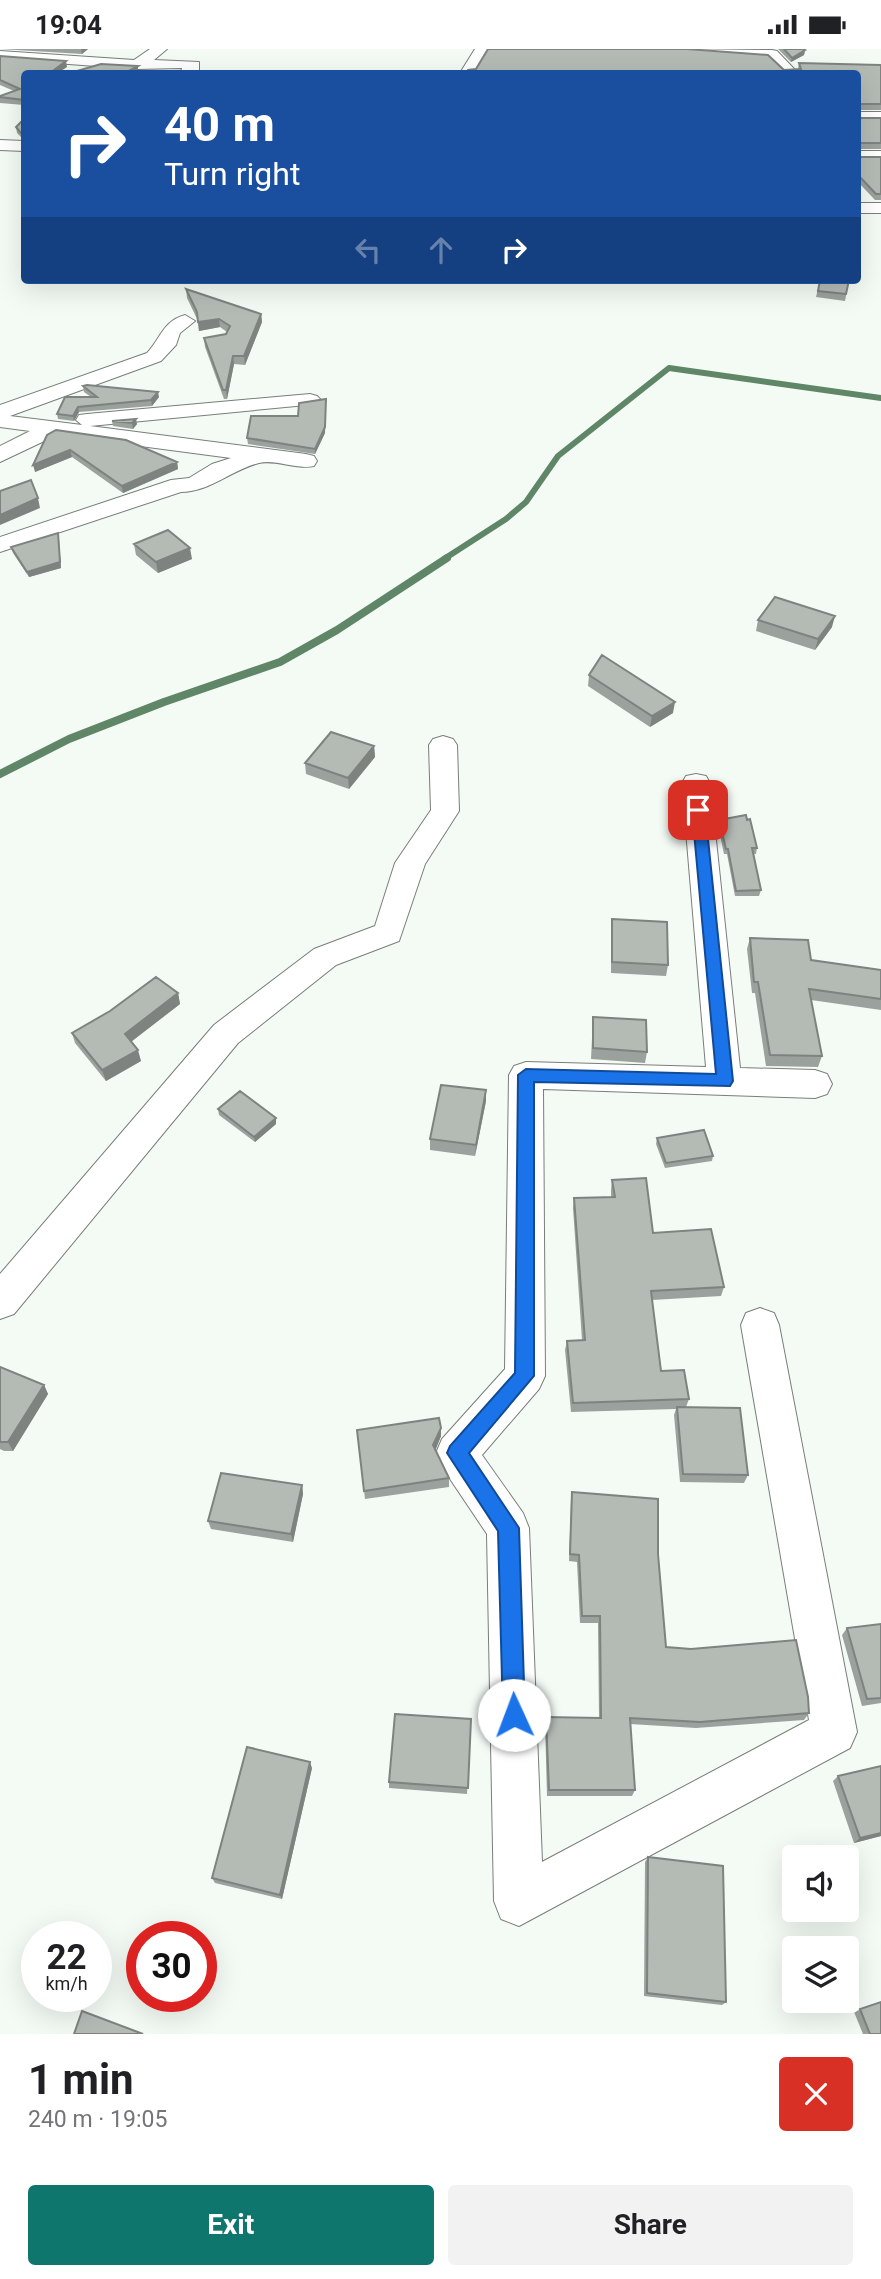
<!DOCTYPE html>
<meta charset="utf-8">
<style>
body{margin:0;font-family:Roboto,sans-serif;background:#f2f2f2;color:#202124;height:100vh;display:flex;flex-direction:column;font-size:26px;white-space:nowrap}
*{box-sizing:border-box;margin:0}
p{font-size:23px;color:#757577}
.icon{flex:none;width:38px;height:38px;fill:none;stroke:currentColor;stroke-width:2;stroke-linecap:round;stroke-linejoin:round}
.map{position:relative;height:1985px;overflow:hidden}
.panel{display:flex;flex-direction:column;background:#fff;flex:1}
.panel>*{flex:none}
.top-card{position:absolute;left:21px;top:21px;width:840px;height:214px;border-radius:7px;box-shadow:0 7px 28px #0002;background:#1a4fa0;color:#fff;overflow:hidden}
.controls{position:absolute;left:782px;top:1796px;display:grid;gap:14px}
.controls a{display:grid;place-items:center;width:77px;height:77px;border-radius:7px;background:#fff;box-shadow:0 7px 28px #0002;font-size:35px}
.speed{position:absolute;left:21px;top:1872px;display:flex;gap:14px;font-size:35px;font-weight:700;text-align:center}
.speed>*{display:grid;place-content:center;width:91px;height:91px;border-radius:50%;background:#fff;box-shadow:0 7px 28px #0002;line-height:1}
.speed small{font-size:18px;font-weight:400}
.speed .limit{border:10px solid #d22;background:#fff;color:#111}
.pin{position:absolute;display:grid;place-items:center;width:60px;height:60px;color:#fff;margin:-30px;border-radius:14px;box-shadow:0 4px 10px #0006}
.me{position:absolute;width:77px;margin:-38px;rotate:358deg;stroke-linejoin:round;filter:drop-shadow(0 0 5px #0008)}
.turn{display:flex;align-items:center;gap:24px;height:147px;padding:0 28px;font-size:32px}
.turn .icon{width:91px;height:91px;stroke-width:2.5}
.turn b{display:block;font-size:49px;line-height:60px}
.lanes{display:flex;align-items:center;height:66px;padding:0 28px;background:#0003;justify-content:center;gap:35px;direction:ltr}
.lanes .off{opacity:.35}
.round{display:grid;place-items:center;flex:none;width:74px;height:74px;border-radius:7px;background:#f2f2f2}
.headline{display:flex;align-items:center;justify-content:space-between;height:119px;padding:0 28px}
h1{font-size:42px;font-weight:700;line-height:52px}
.action{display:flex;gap:14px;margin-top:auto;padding:14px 28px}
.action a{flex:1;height:80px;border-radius:7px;background:#0f766e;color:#fff;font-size:28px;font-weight:700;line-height:80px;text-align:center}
.action a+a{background:#f2f2f2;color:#202124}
.status{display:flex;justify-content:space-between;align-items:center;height:49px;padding:0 35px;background:#fff;direction:ltr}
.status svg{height:19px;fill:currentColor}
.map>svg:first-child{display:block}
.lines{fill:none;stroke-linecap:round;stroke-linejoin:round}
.stream-far1{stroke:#608668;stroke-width:6}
.stream{stroke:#608668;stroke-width:8}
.minor-casing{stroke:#787e79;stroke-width:2}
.minor{fill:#fff;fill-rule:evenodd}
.wall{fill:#9ba19c}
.shaded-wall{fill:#7e837f}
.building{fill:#b4bbb5;stroke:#7e837f;stroke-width:2}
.route{fill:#1a73e8;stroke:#114b97;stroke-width:2}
</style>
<div class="status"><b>19:04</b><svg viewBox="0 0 49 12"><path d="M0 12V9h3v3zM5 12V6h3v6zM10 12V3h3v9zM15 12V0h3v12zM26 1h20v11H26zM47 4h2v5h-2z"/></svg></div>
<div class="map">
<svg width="881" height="1985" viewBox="0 0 881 1985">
<rect width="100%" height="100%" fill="#f4fbf5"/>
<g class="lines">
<path class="stream-far1" d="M 444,510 L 506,470 L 526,453 L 558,407 L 669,319 L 881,349"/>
<path class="stream" d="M 0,725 L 69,690 L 164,653 L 280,613 L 337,581 L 447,509"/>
<defs>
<path id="minor" d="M 150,0 L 167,0 L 154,11 L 199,13 L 199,24 L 181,24 L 182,19 L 137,20 L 0,10 L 0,2 L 134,11 Z
M 475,0 L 489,0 L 474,24 L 460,24 Z
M 681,0 L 772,1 L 777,2 L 798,24 L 783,24 L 768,9 L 688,4 Z
M 858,63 L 881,63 L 881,73 L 858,73 Z
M 0,91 L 24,92 L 24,102 L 0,101 Z
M 858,102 L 881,102 L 881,112 L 858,112 Z
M 858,154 L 881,154 L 881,164 L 858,164 Z
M 185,266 L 195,272 L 180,284 L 176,296 L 161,312 L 10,367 L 82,376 L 76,371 L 79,366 L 87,365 L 310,345 L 317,347 L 321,351 L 317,355 L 90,377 L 306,405 L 314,407 L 317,412 L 314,417 C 296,421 276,410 259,414 C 231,421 210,443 181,443 L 0,503 L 0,488 L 171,431 L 189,429 L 212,415 L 231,409 L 57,386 L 0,413 L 0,397 L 30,382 L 0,378 L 0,356 L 147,304 C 161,289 163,272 185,266 Z
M 443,687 L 453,690 L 457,696 L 459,762 L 425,815 L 399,892 L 336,916 L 238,994 L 14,1265 L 0,1270 L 0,1225 L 214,976 L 314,900 L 375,877 L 395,814 L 431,761 L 429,696 L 433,690 Z
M 696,725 L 706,727 L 710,734 L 740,1019 L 815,1021 L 827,1025 L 832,1035 L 827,1045 L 815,1049 L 543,1040 L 545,1327 L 539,1340 L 482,1406 L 523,1464 L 529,1479 L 542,1813 L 809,1671 L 741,1276 L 746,1264 L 760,1259 L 774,1264 L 779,1276 L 857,1683 L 850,1699 L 519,1877 L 501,1870 L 494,1852 L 487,1485 L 442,1418 L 436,1404 L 442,1390 L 505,1320 L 509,1026 L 514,1017 L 526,1013 L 706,1018 L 682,734 L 686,727 Z"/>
</defs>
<use href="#minor" class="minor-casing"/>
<use href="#minor" class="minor"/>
</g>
<path class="wall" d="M 0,0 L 88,0 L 82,5 Z
M 778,0 L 803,0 L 805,1 L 804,6 L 791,13 Z
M 688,1 L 784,21 L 798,20 L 799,14 L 881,16 L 881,61 L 858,61 L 476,20 Z
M 0,7 L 67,18 L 24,24 L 24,56 L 0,54 L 0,47 L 14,42 L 0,36 Z
M 858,69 L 881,69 L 881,100 L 858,100 Z
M 24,70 L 24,88 L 22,89 L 17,84 L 16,78 Z
M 858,108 L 881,108 L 881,151 L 875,151 L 858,133 Z
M 820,231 L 849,231 L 845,252 L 816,248 Z
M 186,240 L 261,265 L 262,273 L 245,316 L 234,315 L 227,350 L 224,350 L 205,298 L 204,289 L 226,285 L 227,283 L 220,278 L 199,282 L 198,272 L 187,249 Z
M 83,337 L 159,348 L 152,357 L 79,363 L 74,372 L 58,370 L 57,365 L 91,348 L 84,343 Z
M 112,372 L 137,375 L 133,380 L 113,377 Z
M 325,384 L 315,405 L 248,395 L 247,389 Z
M 47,386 L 177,413 L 178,420 L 123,444 L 72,408 L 35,423 Z
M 59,490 L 61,519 L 29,528 L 13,504 L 11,498 Z
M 134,495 L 192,510 L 158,524 L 136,506 Z
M 758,571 L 832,578 L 815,601 L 756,582 Z
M 589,626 L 673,664 L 650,678 L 588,637 Z
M 374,697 L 375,708 L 349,740 L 306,725 L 305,714 Z
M 719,771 L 747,771 L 757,799 L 756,805 L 754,805 L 761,841 L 759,847 L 735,847 L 727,805 L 724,805 L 718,777 Z
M 612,870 L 668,916 L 666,927 L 611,924 L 611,881 Z
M 750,889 L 811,911 L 881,921 L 881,961 L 811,951 L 822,1007 L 818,1018 L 766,1017 L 755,944 L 752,944 L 747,900 Z
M 178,944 L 180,955 L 131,993 L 141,1012 L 106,1032 L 75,994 L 72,984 Z
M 593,968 L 647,1003 L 645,1014 L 591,1010 Z
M 486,1041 L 486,1052 L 475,1107 L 430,1101 L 430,1090 Z
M 218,1060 L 276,1075 L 255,1093 L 219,1066 Z
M 657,1089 L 713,1107 L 712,1112 L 665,1119 L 656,1095 Z
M 612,1131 L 653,1184 L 724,1238 L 721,1247 L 652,1251 L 661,1322 L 689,1350 L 686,1358 L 748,1426 L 744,1434 L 680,1433 L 674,1366 L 676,1360 L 571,1363 L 565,1301 L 567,1292 L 582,1291 L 573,1159 L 574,1149 L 611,1148 L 611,1141 Z
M 0,1318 L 44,1336 L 48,1345 L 13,1402 L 4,1402 L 0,1400 Z
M 357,1381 L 441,1387 L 435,1401 L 449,1429 L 449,1438 L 365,1450 Z
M 302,1436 L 303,1445 L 293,1493 L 211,1480 L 208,1472 Z
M 572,1443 L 658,1505 L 666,1598 L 809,1664 L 804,1671 L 696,1679 L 630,1675 L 635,1741 L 632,1747 L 547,1747 L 545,1675 L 546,1668 L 599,1669 L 598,1574 L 580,1574 L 577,1513 L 569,1512 L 571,1451 Z
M 881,1575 L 881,1654 L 862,1657 L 842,1586 L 847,1579 Z
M 471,1670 L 467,1745 L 389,1739 L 389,1733 Z
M 881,1717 L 881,1787 L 854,1794 L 833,1732 L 838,1727 Z
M 312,1719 L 282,1850 L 215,1834 L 212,1829 Z
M 648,1808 L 726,1953 L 722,1956 L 644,1947 L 645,1813 Z
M 881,1953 L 881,1985 L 863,1985 L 854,1963 Z"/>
<path class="shaded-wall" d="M 81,0 L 88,0 L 82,5 Z
M 805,1 L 804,6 L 791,13 L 792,9 Z
M 66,12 L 67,18 L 58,24 L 50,24 Z
M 138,17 L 138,23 L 135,24 L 125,24 Z
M 261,265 L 262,273 L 245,316 L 244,307 Z
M 219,270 L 220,278 L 199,282 L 198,273 Z
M 233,307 L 234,315 L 227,350 L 226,341 Z
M 158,343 L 159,348 L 152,357 L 151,351 Z
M 326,356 L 325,384 L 315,405 L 315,400 Z
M 78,358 L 79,363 L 74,372 L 73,367 Z
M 136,370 L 137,375 L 133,380 L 132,374 Z
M 70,401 L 72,408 L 35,423 L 33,416 Z
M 177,413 L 178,420 L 123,444 L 122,437 Z
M 38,449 L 40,459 L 0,476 L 0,466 Z
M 58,484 L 61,519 L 29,528 L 27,523 Z
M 190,499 L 192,510 L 158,524 L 156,513 Z
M 835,567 L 832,578 L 815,601 L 818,590 Z
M 675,653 L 673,664 L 650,678 L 652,667 Z
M 374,697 L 375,708 L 349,740 L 348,729 Z
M 178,944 L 180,955 L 128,995 L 125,985 Z
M 138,1001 L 141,1012 L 106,1032 L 102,1021 Z
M 486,1041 L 486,1052 L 475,1107 L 476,1096 Z
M 276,1069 L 276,1075 L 255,1093 L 254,1088 Z
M 44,1336 L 48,1345 L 13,1402 L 8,1393 Z
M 441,1379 L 441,1387 L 434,1405 L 433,1396 Z
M 302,1436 L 303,1445 L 293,1493 L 291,1485 Z
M 310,1713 L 312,1719 L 282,1850 L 280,1846 Z
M 881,1784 L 881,1787 L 854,1794 L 860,1789 Z"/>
<path class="building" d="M 488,0 L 687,0 L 768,6 L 784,21 L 801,20 L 799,14 L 881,16 L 881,55 L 858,55 L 858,24 L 467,24 L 468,21 L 476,20 Z
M 784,0 L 803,0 L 805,1 L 792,9 Z
M 0,7 L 66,12 L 50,24 L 24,24 L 24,51 L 0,48 L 0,47 L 20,40 L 0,31 Z
M 101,15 L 138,17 L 125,24 L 70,24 Z
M 858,69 L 881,69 L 881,94 L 858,94 Z
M 24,70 L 24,82 L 21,84 L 16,78 Z
M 858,108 L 881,108 L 881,145 L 876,145 L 858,126 Z
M 820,231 L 849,231 L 846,245 L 818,242 Z
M 186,240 L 261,265 L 244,307 L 233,307 L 226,341 L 223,341 L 204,289 L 226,285 L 230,277 L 219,270 L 198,273 L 197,263 Z
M 87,336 L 158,343 L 151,351 L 78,358 L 73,367 L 57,365 L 65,348 L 97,348 L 83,337 Z
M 326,350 L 325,378 L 315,400 L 247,389 L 251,367 L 298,367 L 299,354 Z
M 136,370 L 132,374 L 112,372 Z
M 56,381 L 126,391 L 177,413 L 122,437 L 70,401 L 33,416 L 47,386 Z
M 31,431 L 38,449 L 0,466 L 0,442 Z
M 168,481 L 190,499 L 156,513 L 134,495 Z
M 58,484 L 60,513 L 27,523 L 11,498 Z
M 775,548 L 835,567 L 818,590 L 758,571 Z
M 602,606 L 675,653 L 652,667 L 589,626 Z
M 331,683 L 374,697 L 348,729 L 305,714 Z
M 746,766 L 747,771 L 750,770 L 757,799 L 752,799 L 761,841 L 736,842 L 728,800 L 726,800 L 719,771 Z
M 612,870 L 667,873 L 668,916 L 612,913 Z
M 750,889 L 808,891 L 811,911 L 881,921 L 881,950 L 809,940 L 822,1007 L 770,1006 L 758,933 L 754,933 Z
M 156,928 L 178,944 L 125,985 L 138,1001 L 102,1021 L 72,984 L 110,962 Z
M 593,968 L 646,971 L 647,1003 L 593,999 Z
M 441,1036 L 486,1041 L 476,1096 L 430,1090 Z
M 240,1042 L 276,1069 L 254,1088 L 218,1060 Z
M 704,1081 L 713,1107 L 666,1114 L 657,1089 Z
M 646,1129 L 653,1184 L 711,1180 L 724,1238 L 651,1242 L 661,1322 L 684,1321 L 689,1350 L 573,1354 L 567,1292 L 585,1291 L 574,1149 L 615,1148 L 612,1131 Z
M 0,1318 L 44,1336 L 8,1393 L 0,1393 Z
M 677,1358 L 740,1359 L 748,1426 L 683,1425 Z
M 439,1369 L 441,1379 L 433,1396 L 449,1429 L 364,1442 L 357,1381 Z
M 221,1424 L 302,1436 L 291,1485 L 208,1472 Z
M 572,1443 L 658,1450 L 658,1505 L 666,1598 L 691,1600 L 796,1591 L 808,1648 L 809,1664 L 700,1673 L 630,1669 L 635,1741 L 549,1741 L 546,1668 L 601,1669 L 600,1567 L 582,1567 L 579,1506 L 570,1505 Z
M 881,1575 L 881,1649 L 867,1650 L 847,1579 Z
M 395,1665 L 471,1670 L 468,1739 L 389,1733 Z
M 247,1698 L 310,1713 L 280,1846 L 212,1829 Z
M 881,1717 L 881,1784 L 860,1789 L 838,1727 Z
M 648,1808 L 723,1817 L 726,1953 L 647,1944 Z
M 881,1953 L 881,1985 L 870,1985 L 860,1960 Z
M 82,1962 L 143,1985 L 74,1985 Z"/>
<path class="route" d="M 698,757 L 705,761 L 733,1032 L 730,1037 L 534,1033 L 534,1327 L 469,1404 L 519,1479 L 525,1666 L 522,1673 L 514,1677 L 506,1673 L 503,1666 L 498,1482 L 447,1404 L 450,1397 L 515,1324 L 518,1026 L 526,1020 L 716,1025 L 692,761 Z"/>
</svg>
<div class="controls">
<a><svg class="icon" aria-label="sound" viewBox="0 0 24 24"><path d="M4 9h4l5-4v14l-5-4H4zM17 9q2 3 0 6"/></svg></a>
<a><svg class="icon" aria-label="layers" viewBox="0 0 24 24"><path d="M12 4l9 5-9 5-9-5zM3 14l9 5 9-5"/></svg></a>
</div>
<div class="speed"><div>22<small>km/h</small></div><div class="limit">30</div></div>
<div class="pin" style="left:698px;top:761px;background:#d93025"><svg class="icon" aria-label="arrive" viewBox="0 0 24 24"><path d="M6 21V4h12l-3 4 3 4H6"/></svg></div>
<svg class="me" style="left:514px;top:1666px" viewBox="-20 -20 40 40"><circle r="19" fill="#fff"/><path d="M0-13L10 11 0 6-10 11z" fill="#1a73e8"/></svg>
<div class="top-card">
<div class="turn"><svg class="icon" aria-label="right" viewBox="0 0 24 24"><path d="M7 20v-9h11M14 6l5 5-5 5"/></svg><div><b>40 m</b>Turn right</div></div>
<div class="lanes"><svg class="icon off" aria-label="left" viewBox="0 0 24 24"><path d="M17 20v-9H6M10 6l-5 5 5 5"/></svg><svg class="icon off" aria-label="ahead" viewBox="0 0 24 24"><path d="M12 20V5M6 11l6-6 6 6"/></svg><svg class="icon" aria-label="right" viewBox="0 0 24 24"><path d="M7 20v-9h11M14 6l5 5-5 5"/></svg></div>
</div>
</div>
<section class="panel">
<div class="headline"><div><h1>1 min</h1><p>240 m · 19:05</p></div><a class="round" style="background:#d93025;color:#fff"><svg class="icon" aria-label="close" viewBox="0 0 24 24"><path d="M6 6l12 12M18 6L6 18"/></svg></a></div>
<div class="action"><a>Exit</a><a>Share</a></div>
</section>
